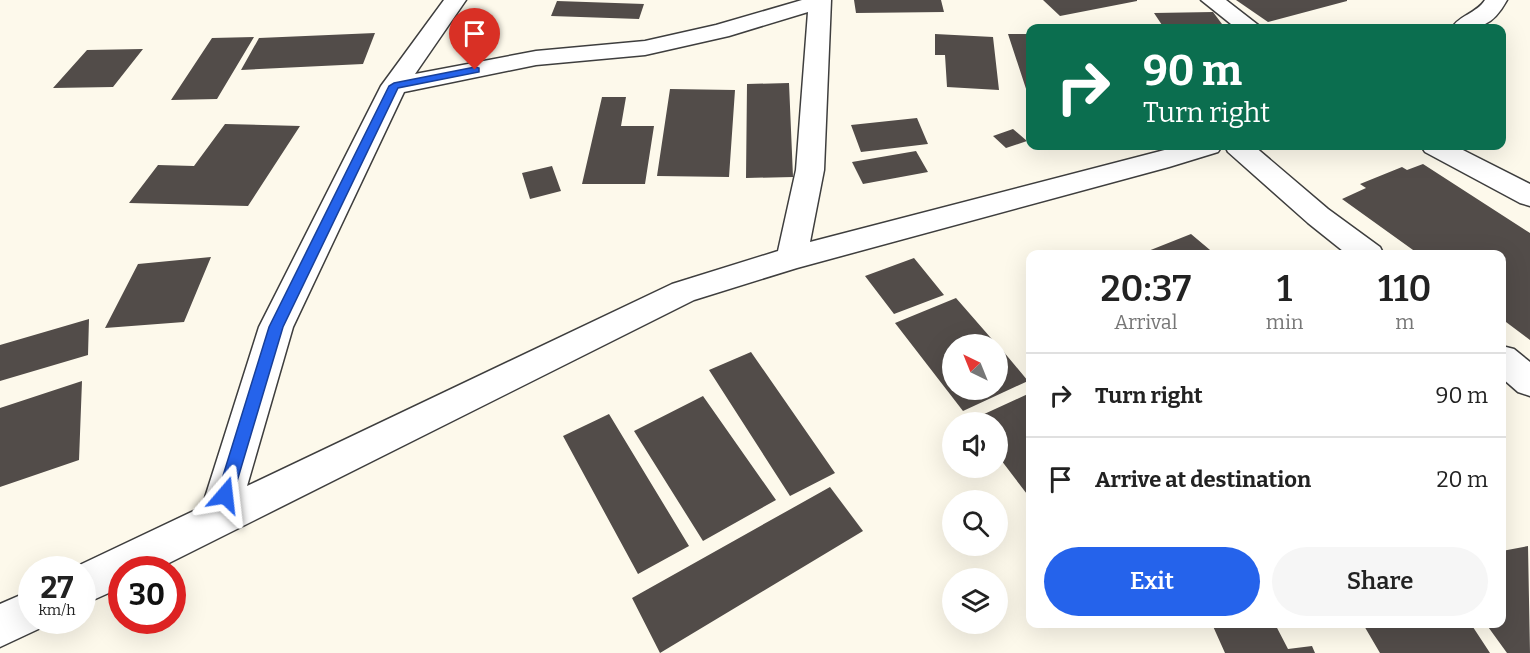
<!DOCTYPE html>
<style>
body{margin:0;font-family:Bitter,serif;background:#f6f6f6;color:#222;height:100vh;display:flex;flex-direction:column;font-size:22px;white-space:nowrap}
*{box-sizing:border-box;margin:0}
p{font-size:20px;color:#767676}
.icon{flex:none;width:33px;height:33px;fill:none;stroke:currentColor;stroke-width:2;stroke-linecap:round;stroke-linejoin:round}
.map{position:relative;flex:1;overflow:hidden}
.details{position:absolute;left:1026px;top:250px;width:480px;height:378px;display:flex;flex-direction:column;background:#fff;border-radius:12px;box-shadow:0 6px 24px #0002}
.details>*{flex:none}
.hud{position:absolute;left:1026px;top:24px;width:480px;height:126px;border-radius:12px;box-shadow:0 6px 24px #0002;background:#0b6e4f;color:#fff;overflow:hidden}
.needle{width:39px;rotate:317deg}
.tools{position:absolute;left:942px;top:334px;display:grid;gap:12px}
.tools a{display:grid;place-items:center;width:66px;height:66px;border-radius:50%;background:#fff;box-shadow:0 6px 24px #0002;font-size:30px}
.speed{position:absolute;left:18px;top:556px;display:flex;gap:12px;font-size:30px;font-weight:700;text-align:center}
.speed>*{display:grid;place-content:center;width:78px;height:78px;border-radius:50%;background:#fff;box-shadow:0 6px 24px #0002;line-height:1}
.speed small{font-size:15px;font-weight:400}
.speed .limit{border:9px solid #d22;background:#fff;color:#111}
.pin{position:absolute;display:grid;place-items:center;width:51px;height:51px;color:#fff;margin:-62px -26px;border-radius:50% 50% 50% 0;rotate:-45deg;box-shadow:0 0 6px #0007}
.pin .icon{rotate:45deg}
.me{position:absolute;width:66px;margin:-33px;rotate:17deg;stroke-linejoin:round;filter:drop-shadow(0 0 4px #0008)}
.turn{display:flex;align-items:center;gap:21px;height:126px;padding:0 18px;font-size:27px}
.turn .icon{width:78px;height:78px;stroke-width:2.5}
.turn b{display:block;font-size:42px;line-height:51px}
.eta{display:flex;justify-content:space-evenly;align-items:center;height:102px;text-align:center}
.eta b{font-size:36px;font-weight:600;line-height:42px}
.cta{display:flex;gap:12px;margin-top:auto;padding:12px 18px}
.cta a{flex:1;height:69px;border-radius:36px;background:#2563eb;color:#fff;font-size:24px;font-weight:600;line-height:69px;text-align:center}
.cta a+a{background:#f6f6f6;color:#222}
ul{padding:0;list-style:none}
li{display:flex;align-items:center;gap:18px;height:84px;padding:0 18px;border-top:2px solid #e0e0e0}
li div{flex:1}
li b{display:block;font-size:22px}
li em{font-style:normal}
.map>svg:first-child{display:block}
.building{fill:#524c49}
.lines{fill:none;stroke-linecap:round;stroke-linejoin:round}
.minor-casing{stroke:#3e3e3e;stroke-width:3}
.minor{fill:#fff;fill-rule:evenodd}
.route{fill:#2563eb;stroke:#184099;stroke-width:1.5}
</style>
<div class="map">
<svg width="1530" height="653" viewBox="0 0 1530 653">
<rect width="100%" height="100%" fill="#fdf9eb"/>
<path class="building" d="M 854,0 L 941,0 L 944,12 L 856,13 Z
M 1043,0 L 1137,0 L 1137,1 L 1060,16 Z
M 1236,0 L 1347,0 L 1347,1 L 1268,22 Z
M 557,1 L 644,4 L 639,19 L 551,16 Z
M 1213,12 L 1225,28 L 1164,28 L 1154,13 Z
M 375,33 L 363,64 L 241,70 L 259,38 Z
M 935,34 L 993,37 L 999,90 L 947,87 L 945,55 L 935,55 Z
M 1008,34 L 1030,34 L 1030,101 Z
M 254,37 L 217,99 L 171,100 L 212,38 Z
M 143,49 L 113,87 L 53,88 L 87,50 Z
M 789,83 L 793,177 L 746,178 L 747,84 Z
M 670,89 L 735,90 L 729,177 L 657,176 Z
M 602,97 L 626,97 L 621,126 L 654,126 L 645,184 L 582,184 Z
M 917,118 L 928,144 L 861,152 L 851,125 Z
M 225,124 L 300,126 L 248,206 L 129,203 L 158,165 L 194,166 Z
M 1013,129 L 1027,141 L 1006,148 L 993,136 Z
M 916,151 L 928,172 L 863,184 L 852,162 Z
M 1423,164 L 1530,233 L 1530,340 L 1502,319 L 1502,255 L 1420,255 L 1342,199 L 1366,188 L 1360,184 L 1402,167 L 1407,170 Z
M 552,166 L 561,191 L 530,199 L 522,173 Z
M 1191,234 L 1216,255 L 1138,255 Z
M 211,257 L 184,322 L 105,328 L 138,264 Z
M 914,258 L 944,295 L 894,314 L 865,276 Z
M 956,298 L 997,345 L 952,345 L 952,390 L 998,390 L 998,345 L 1028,381 L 963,411 L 895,323 Z
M 89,319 L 88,355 L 0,381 L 0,345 Z
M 751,352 L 835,473 L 790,496 L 709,370 Z
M 82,381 L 79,460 L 0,487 L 0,408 Z
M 1030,393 L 1030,498 L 998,456 L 998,423 L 971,423 L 969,421 Z
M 703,396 L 776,500 L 703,541 L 634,431 Z
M 609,414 L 689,546 L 638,574 L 563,436 Z
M 830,487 L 863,531 L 660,653 L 632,598 Z
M 1528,546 L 1530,653 L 1507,653 L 1486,624 L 1502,624 L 1502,551 Z
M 1212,624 L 1275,624 L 1288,649 L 1312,646 L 1315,653 L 1225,653 Z
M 1363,624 L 1471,624 L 1490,653 L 1380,653 Z"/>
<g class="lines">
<defs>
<path id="minor" d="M 444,0 L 466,0 L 415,74 L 536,51 L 645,41 L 716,25 L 802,0 L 831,0 L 824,170 L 810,242 L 1180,146 L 1222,146 L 1218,152 L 1169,167 L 797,268 L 694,300 L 155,570 L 122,570 L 122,587 L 82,605 L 82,570 L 69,570 L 202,507 L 259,327 L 381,86 ZM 808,12 L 796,170 L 778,251 L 672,284 L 247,486 L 293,327 L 404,92 L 536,65 L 645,55 L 729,36 Z
M 1201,0 L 1226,0 L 1262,28 L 1236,28 Z
M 1485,0 L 1507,0 C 1492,27 1481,28 1452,28 C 1458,16 1477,13 1485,0 Z
M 1225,146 L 1254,146 L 1328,209 L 1380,247 L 1384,255 L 1348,255 L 1308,223 L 1228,152 Z
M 1421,146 L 1455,146 L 1530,184 L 1530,206 L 1520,203 L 1425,152 Z
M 1502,346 L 1514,349 L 1530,362 L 1530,396 L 1518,392 L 1502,378 Z
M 32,590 L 32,621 L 48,621 L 47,625 L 0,647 L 0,604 Z"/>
</defs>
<use href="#minor" class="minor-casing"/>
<use href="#minor" class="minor"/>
</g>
<path class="route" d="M 475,67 L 479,68 L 479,72 L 398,88 L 283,327 L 233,495 L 230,500 L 225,503 L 219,500 L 217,495 L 269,327 L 389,86 L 394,83 Z"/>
</svg>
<div class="tools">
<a><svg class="needle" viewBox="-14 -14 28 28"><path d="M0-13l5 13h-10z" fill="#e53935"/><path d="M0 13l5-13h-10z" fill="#767676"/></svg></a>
<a><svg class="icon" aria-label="sound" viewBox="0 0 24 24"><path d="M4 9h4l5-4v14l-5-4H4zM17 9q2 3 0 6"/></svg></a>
<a><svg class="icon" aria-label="search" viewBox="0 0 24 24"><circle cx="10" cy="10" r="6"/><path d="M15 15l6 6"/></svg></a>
<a><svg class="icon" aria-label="layers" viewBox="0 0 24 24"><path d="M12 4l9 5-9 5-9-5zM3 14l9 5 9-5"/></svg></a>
</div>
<div class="speed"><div>27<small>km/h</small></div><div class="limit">30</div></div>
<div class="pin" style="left:475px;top:70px;background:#d93025"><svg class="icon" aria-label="arrive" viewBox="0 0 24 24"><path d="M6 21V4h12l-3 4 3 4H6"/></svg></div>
<svg class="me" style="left:225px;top:495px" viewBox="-20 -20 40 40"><path d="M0-17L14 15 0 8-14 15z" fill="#2563eb" stroke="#fff" stroke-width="4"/></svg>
<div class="hud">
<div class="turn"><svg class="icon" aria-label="right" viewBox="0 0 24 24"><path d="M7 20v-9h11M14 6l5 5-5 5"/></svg><div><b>90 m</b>Turn right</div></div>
</div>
<section class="details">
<div class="eta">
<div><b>20:37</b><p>Arrival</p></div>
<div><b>1</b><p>min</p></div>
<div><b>110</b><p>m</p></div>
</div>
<ul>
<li><svg class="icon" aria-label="right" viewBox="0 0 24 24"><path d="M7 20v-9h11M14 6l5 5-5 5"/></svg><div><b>Turn right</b></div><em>90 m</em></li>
<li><svg class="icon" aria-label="arrive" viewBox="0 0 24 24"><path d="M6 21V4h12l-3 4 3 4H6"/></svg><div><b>Arrive at destination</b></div><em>20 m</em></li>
</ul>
<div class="cta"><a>Exit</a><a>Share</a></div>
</section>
</div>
